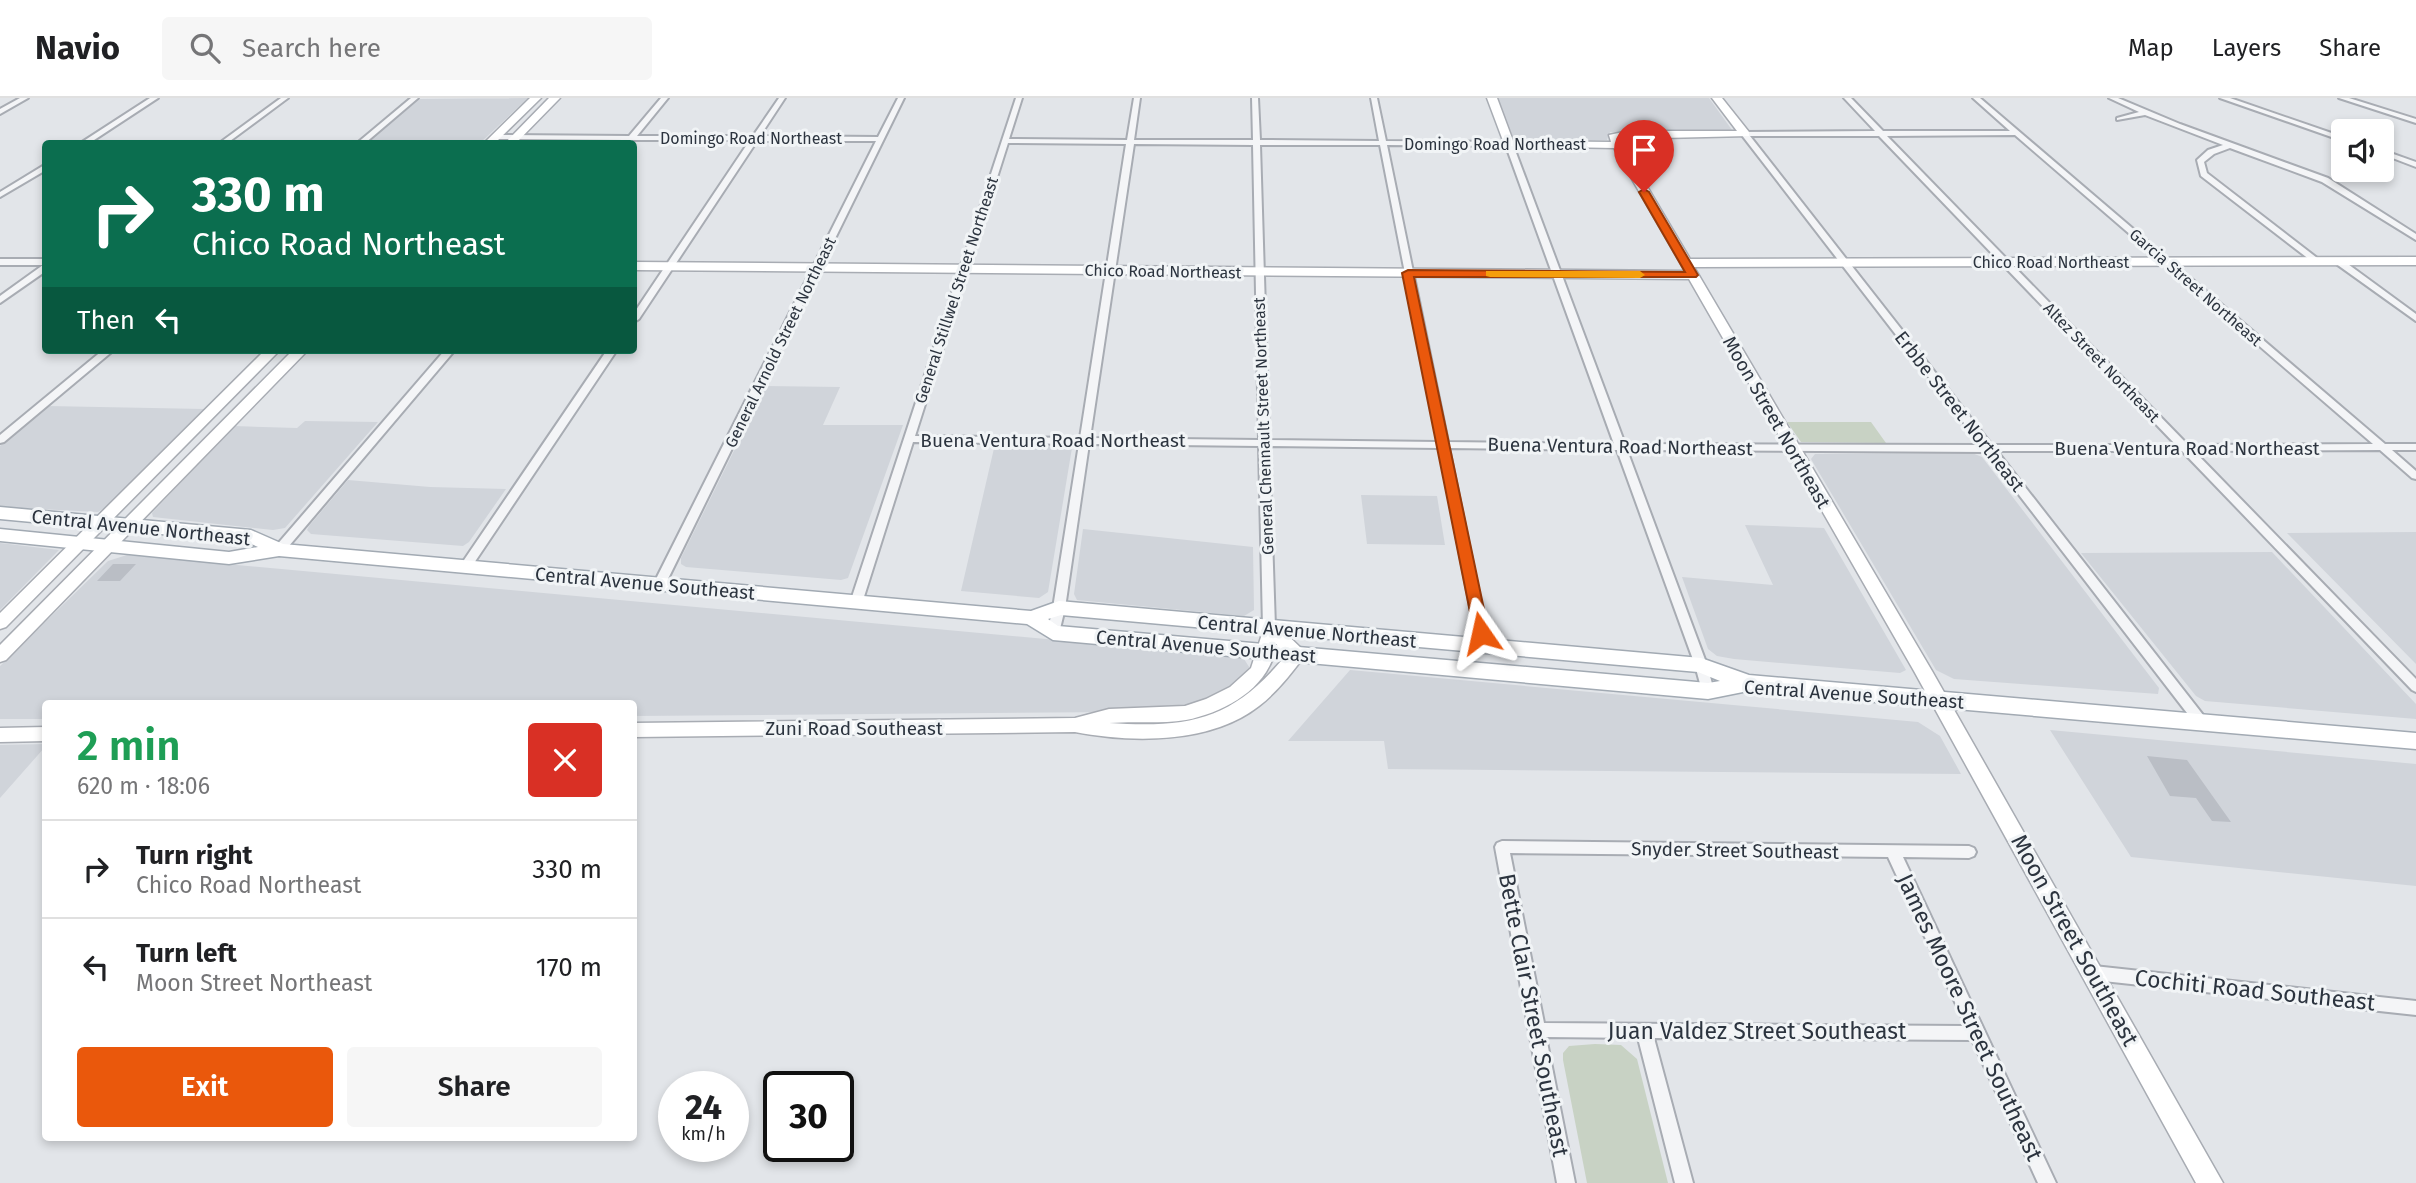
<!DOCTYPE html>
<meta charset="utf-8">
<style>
body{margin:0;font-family:"Fira Sans",sans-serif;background:#f6f6f6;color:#202124;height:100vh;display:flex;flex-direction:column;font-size:26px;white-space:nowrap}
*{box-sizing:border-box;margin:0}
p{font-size:23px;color:#757577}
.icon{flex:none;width:38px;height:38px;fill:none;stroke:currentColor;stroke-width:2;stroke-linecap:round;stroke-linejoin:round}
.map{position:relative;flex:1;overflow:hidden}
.details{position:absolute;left:42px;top:602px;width:595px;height:441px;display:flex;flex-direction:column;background:#fff;border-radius:7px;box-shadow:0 4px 10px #0003}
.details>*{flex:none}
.top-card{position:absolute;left:42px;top:42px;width:595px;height:214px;border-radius:7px;box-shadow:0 4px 10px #0003;background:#0b6e4f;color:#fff;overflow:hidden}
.buttons{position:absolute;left:2331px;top:21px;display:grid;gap:14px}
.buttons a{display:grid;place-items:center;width:63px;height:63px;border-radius:7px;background:#fff;box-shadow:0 4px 10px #0003;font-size:35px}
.speed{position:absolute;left:658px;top:973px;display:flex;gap:14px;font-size:35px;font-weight:700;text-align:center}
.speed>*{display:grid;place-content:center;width:91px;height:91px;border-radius:50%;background:#fff;box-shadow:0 4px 10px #0003;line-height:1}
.speed small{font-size:18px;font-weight:400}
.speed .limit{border:4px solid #111;border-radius:10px;background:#fff;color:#111}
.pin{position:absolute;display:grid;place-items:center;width:60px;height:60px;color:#fff;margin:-72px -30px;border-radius:50% 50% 50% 0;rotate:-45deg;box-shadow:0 0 7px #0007}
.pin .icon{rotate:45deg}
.me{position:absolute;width:77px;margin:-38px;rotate:349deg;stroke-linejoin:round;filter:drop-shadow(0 0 5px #0008)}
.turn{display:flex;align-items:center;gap:24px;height:147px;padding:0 35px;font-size:32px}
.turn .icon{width:91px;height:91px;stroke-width:2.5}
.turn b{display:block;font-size:49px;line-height:60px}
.then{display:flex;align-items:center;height:66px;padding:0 35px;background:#0003;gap:14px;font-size:26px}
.round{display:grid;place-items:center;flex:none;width:74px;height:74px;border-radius:7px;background:#f6f6f6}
.head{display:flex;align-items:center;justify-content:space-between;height:119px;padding:0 35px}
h1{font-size:42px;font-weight:600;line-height:52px;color:#1e9e55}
.button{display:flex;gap:14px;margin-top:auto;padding:14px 35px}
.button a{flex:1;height:80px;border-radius:7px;background:#ea580c;color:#fff;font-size:28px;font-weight:600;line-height:80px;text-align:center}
.button a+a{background:#f6f6f6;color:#202124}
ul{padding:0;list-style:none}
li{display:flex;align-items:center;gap:21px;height:98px;padding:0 35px;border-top:2px solid #e0e0e0}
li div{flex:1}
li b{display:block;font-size:26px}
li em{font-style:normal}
header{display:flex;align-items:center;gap:42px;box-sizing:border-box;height:98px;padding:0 35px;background:#fff;border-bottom:2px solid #e0e0e0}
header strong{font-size:33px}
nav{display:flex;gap:38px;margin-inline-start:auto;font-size:24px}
.search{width:490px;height:63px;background:#f6f6f6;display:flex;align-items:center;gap:18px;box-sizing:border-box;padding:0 24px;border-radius:7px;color:#757577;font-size:26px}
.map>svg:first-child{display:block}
.built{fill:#d0d4da}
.green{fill:#c8d2c4}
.building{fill:#babec5}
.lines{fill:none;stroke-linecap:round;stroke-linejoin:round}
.street-casing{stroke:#a8acb3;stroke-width:4}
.secondary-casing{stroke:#a8acb3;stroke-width:3}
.primary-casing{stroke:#a2aab3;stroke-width:3}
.street{fill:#f4f5f7;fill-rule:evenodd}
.secondary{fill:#fff;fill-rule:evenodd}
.primary{fill:#fff;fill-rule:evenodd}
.route{fill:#ea580c;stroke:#983908;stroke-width:2}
.slow{fill:#f59e0b}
.labels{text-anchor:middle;stroke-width:6;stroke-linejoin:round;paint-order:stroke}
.far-street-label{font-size:16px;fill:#2c343f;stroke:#f1f4f6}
.street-label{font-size:19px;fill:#2c343f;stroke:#f1f4f6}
.near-street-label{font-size:23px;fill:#2c343f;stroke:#f1f4f6}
</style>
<header>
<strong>Navio</strong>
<div class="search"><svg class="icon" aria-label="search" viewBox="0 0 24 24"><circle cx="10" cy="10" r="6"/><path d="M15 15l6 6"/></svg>Search here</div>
<nav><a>Map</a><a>Layers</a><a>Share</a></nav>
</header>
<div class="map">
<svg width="2416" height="1085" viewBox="0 0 2416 1085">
<rect width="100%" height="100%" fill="#e2e5e9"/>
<path class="built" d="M 528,0 L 480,45 L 366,45 L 420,1 Z
M 1497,0 L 1709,0 L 1732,32 L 1610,34 L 1607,42 L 1514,42 Z
M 766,288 L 840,289 L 823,327 L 903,327 L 848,480 L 841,482 L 686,469 L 681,466 L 681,460 Z
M 47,308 L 204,311 L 108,408 L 98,414 L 0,409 L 0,348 Z
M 305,323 L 378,324 L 285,430 L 273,432 L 153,419 L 152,415 L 234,328 L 297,330 Z
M 995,346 L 1064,346 L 1072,350 L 1048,494 L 1039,500 L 961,493 Z
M 1972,355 L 1982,359 L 2159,590 L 2158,596 L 1954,581 L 1936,572 L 1811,361 L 1815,356 Z
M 348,382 L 430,389 L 506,391 L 469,444 L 463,448 L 311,436 L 307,432 L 309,428 Z
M 1361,397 L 1437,398 L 1445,447 L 1367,446 Z
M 1745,427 L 1824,430 L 1906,572 L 1900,575 L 1734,561 L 1717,558 L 1708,551 L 1682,479 L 1773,487 Z
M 1083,431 L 1253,449 L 1254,512 L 1244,518 L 1077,502 L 1074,496 Z
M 2416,434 L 2416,566 L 2287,435 Z
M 0,445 L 59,452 L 0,512 Z
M 2272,454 L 2416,606 L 2416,621 L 2205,603 L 2196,598 L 2081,455 Z
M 127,457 L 1232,558 L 1244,561 L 1251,572 L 1229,593 L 1193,608 L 1117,614 L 634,618 L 634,606 L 46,606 L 45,621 L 0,621 L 0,568 L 108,463 Z
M 1350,572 L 1918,624 L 1940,638 L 1961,676 L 1388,671 L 1384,643 L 1288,643 Z
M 2050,632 L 2416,666 L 2416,788 L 2131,759 Z
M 45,646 L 45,649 L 0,700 L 0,647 Z"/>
<path class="green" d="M 1787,324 L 1871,324 L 1886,345 L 1801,344 Z
M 1595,946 L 1621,947 L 1637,961 L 1668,1085 L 1587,1085 L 1563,962 L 1563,955 L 1569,948 Z"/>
<path class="building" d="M 113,466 L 136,466 L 120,483 L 97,483 Z
M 2147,658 L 2187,662 L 2231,724 L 2212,723 L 2196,700 L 2170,698 Z"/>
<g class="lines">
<defs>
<path id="street" d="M 20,0 L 28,0 L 0,16 L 0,11 Z
M 150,0 L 158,0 L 88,46 L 79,46 Z
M 281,0 L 288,0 L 226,46 L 218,46 Z
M 411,0 L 418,0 L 364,46 L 356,46 Z
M 661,0 L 668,0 L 637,38 L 753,38 L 779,0 L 785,0 L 760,38 L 878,39 L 898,0 L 904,0 L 665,487 L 659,491 L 653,487 L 876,43 L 757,43 L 639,221 L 634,224 L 634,215 L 750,42 L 633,42 L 628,45 L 625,45 L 625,42 L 496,41 L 492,39 L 496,37 L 629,38 Z
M 1016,0 L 1022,0 L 1009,41 L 1127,42 L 1134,0 L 1140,0 L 1134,42 L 1253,42 L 1252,0 L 1258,0 L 1260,42 L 1379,43 L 1371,0 L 1377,0 L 1386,43 L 1512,44 L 1625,346 L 1981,347 L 1741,36 L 1745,34 L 1875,33 L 1844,0 L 1851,0 L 1883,33 L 2010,33 L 1973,0 L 1980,0 L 2385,346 L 2416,346 L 2416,352 L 2392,352 L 2416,373 L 2416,381 L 2412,380 L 2380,352 L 2194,353 L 2416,581 L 2416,594 L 2412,592 L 2182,353 L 1997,353 L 2207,622 L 2209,625 L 2207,628 L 2197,628 L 1986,354 L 1627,352 L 1707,567 L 1714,593 L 1708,598 L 1702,593 L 1695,567 L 1617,352 L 1449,350 L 1490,549 L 1484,553 L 1478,549 L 1439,350 L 1269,348 L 1275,529 L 1269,533 L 1263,529 L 1259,348 L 1089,346 L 1065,510 L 1059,535 L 1053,539 L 1047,535 L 1053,510 L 1079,346 L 913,344 L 862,505 L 856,509 L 852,508 L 850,505 ZM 2015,37 L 2373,346 L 2188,347 L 1887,38 ZM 1750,38 L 1879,38 L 2176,347 L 1992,347 ZM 1008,45 L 1126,46 L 1080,340 L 915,338 ZM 1134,46 L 1253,47 L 1259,342 L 1090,340 ZM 1260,47 L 1380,47 L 1438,344 L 1269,342 ZM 1387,47 L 1506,48 L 1614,346 L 1448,344 Z
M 2109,0 L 2118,0 L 2180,26 L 2328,80 L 2416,136 L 2416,142 L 2322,84 L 2230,50 L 2214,56 L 2204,64 L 2207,75 L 2321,163 L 2314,165 L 2201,78 L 2197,62 L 2208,52 L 2223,47 L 2145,17 L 2117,22 L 2117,20 L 2139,14 Z
M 2220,0 L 2230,0 L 2343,39 L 2343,43 Z
M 2339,0 L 2349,0 L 2416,21 L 2416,25 Z
M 2382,52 L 2416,64 L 2416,69 L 2382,56 Z
M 46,66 L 46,72 L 0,99 L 0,94 Z
M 0,161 L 46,161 L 46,167 L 0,167 Z
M 2335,161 L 2341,161 L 2416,216 L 2416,223 L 2335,165 Z
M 43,167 L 46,167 L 46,173 L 0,205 L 0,198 Z
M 103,252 L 114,252 L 4,344 L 0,345 L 0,337 Z
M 445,252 L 455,252 L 283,455 L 275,455 L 273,452 L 275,449 Z
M 607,252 L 617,252 L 470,471 L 462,471 L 460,468 L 462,465 Z
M 1502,743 L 1969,748 L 1974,750 L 1976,754 L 1974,758 L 1969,760 L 1903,759 L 2056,1085 L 2038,1085 L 1972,942 L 1654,940 L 1693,1085 L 1675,1085 L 1638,940 L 1546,939 L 1575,1085 L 1557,1085 L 1495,749 L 1497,745 ZM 1510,755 L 1888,759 L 1966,928 L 1544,925 Z
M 2094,868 L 2416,903 L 2416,917 L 2094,882 L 2088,880 L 2086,875 L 2088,870 Z"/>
<path id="secondary" d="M 530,0 L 541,0 L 494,46 L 483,46 Z
M 549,0 L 560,0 L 515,46 L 504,46 Z
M 1487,0 L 1497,0 L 1513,43 L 1611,44 L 1609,37 L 1628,33 L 1737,33 L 1712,0 L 1722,0 L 1749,34 L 1749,38 L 1619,41 L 1690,161 L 2416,159 L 2416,167 L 1694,169 L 1932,573 L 2223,1085 L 2196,1085 L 1914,573 L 1689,181 L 634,172 L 634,164 L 1685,173 L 1614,50 L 1505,48 Z
M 265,252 L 280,252 L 6,529 L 0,531 L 0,515 Z
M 293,252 L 308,252 L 6,562 L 0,564 L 0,547 Z
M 1269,523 L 1275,525 L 1303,552 L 1306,556 L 1303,560 C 1290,577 1276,595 1259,608 C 1211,646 1132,645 1075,634 L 634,639 L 634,625 L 1075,620 L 1109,611 L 1185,608 L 1206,601 L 1230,589 L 1251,570 L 1263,533 L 1260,529 ZM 1276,546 L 1287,556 C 1233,622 1191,630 1109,625 C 1134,623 1161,626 1186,622 C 1226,614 1271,589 1276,546 Z
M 46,629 L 46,643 L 0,644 L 0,630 Z"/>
<path id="primary" d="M 0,409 L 251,432 L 283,446 L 1031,513 L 1059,503 L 1701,560 L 1749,577 L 2416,635 L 2416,651 L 1748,593 L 1708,601 L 1053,542 L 1027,526 L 279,458 L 229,466 L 0,443 L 0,431 L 229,454 L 258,449 L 247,444 L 0,421 ZM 1061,517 L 1698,574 L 1720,583 L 1708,585 L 1058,528 L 1048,521 Z"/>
</defs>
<use href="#street" class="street-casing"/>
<use href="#secondary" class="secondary-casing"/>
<use href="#primary" class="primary-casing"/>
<use href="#street" class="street"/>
<use href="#secondary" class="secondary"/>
<use href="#primary" class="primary"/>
</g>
<path class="route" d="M 1644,91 L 1649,94 L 1698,177 L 1696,179 L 1414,179 L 1489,535 L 1487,539 L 1475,539 L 1402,175 L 1408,172 L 1685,174 L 1639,94 Z"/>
<path class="slow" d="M 1486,173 L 1640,173 L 1645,177 L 1640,180 L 1490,179 L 1486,178 Z"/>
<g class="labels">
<g class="far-street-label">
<text x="751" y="46">Domingo Road Northeast</text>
<text x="1495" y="52">Domingo Road Northeast</text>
<text x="2051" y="170">Chico Road Northeast</text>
<text transform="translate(1163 173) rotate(1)" y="6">Chico Road Northeast</text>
<text transform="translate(2196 189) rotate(41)" y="6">Garcia Street Northeast</text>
<text transform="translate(956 192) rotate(-72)" y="6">General Stillwel Street Northeast</text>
<text transform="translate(780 244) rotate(-64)" y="6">General Arnold Street Northeast</text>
<text transform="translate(2102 264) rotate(46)" y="6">Altez Street Northeast</text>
<text transform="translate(1263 328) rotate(-92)" y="6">General Chennault Street Northeast</text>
</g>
<g class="street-label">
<text transform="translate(1960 313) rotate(52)" y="7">Erbbe Street Northeast</text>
<text transform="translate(1777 324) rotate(60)" y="7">Moon Street Northeast</text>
<text x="1053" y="349">Buena Ventura Road Northeast</text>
<text transform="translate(1620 348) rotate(1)" y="7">Buena Ventura Road Northeast</text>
<text x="2187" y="357">Buena Ventura Road Northeast</text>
<text transform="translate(141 429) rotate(6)" y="7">Central Avenue Northeast</text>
<text transform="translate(645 485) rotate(5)" y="7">Central Avenue Southeast</text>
<text transform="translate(1307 533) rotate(5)" y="7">Central Avenue Northeast</text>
<text transform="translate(1206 548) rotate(5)" y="7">Central Avenue Southeast</text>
<text transform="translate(1854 596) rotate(4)" y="7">Central Avenue Southeast</text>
<text x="854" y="637">Zuni Road Southeast</text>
<text transform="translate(1735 752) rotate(1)" y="7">Snyder Street Southeast</text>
</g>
<g class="near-street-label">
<text transform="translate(2075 842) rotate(61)" y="8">Moon Street Southeast</text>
<text transform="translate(2255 892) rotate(6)" y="8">Cochiti Road Southeast</text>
<text transform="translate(1534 917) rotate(79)" y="8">Bette Clair Street Southeast</text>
<text transform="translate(1970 919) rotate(65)" y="8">James Moore Street Southeast</text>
<text x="1757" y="941">Juan Valdez Street Southeast</text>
</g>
</g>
</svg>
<div class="buttons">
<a><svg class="icon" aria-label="sound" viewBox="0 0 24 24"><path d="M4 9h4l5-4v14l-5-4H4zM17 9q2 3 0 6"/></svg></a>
</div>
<div class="speed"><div>24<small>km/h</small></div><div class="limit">30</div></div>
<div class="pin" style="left:1644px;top:94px;background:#d93025"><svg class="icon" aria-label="arrive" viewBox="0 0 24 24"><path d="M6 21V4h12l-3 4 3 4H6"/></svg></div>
<svg class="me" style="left:1481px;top:535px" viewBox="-20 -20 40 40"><path d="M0-17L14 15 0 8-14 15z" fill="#ea580c" stroke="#fff" stroke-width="4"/></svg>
<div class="top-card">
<div class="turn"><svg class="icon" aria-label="right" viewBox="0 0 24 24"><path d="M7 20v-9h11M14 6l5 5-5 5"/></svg><div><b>330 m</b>Chico Road Northeast</div></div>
<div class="then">Then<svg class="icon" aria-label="left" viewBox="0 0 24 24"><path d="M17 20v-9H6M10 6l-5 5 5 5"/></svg></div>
</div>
<section class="details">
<div class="head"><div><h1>2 min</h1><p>620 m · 18:06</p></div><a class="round" style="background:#d93025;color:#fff"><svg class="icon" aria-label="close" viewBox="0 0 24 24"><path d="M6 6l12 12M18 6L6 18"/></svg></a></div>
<ul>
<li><svg class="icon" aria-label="right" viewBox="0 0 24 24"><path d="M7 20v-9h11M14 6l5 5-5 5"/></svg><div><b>Turn right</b><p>Chico Road Northeast</p></div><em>330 m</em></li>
<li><svg class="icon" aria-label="left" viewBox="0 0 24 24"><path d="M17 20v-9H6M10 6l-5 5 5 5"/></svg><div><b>Turn left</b><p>Moon Street Northeast</p></div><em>170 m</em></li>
</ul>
<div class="button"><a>Exit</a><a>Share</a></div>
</section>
</div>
